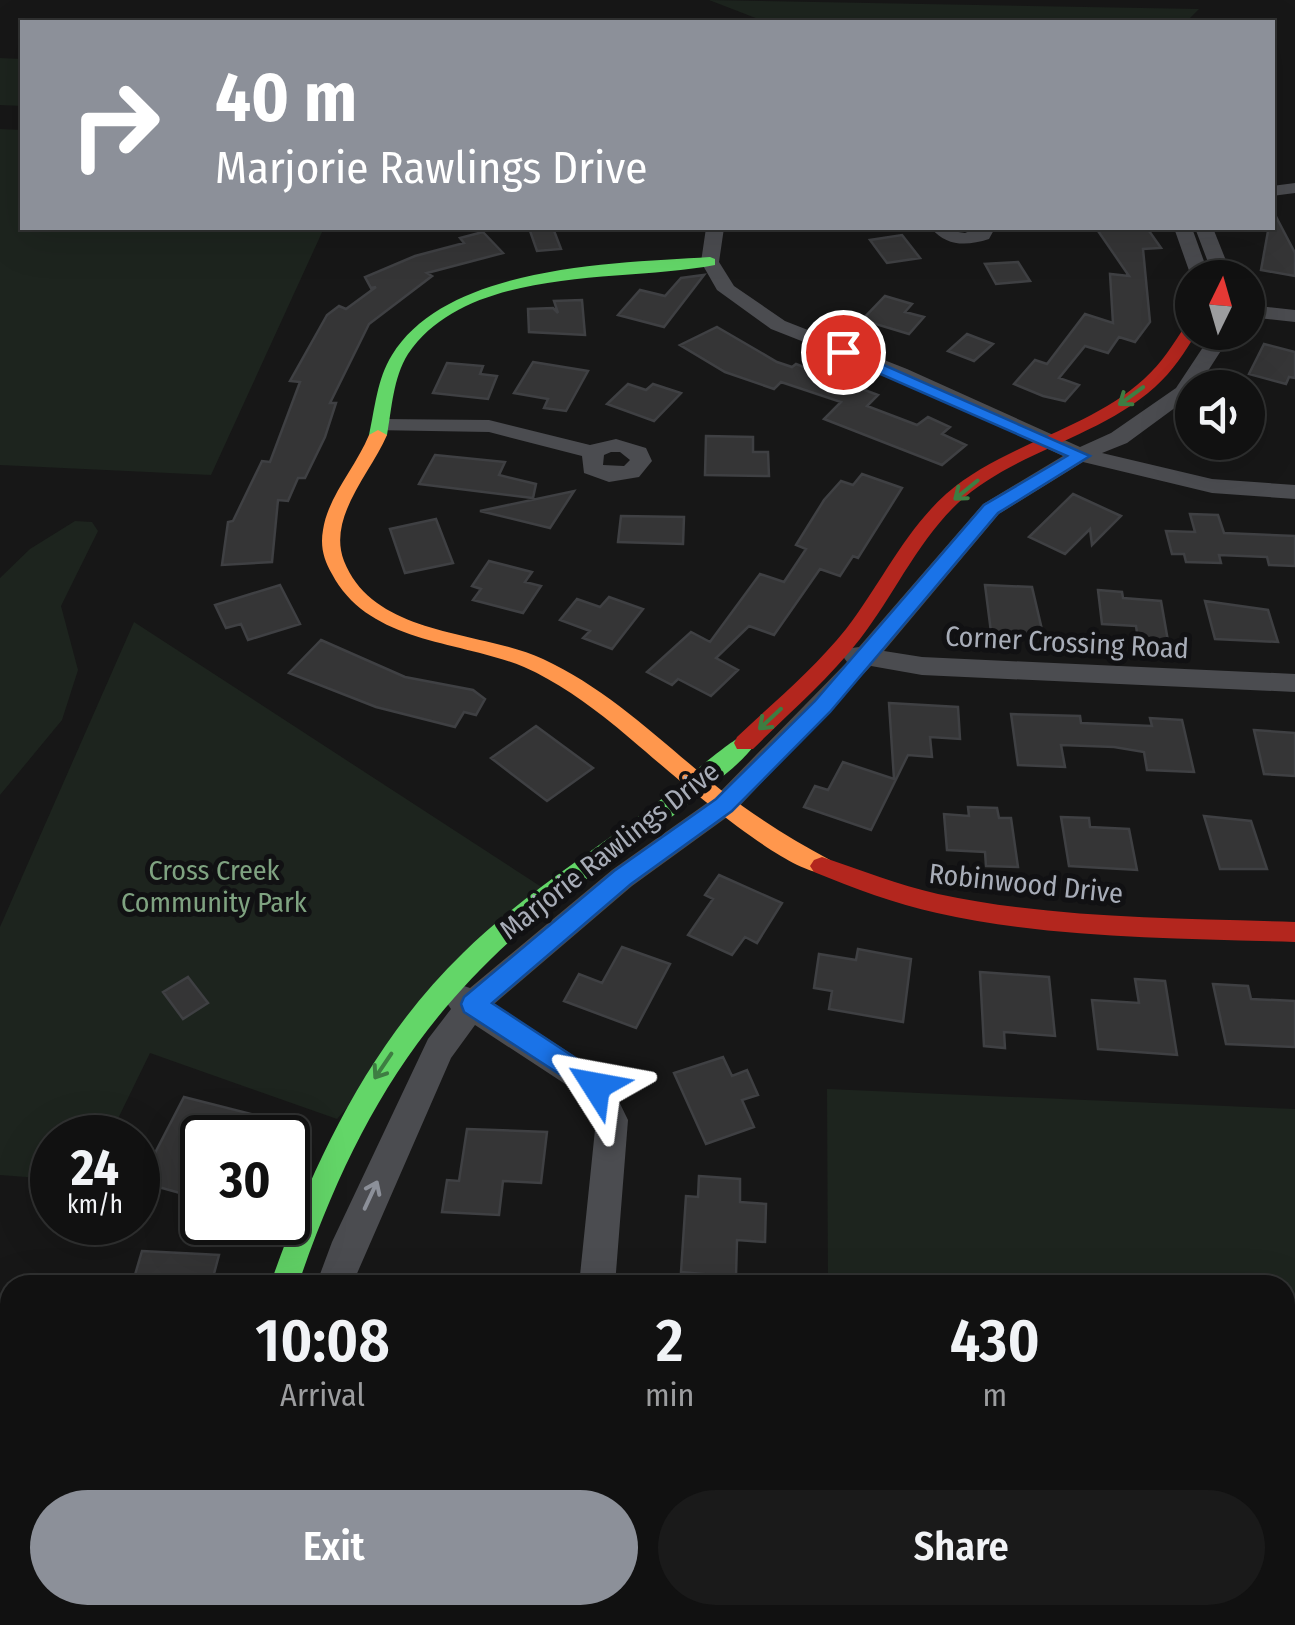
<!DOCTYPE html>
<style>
body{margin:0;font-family:"Fira Sans Condensed",sans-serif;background:#1a1a1a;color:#f1f3f6;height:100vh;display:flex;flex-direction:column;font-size:38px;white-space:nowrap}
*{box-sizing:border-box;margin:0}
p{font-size:32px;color:#9c9d9f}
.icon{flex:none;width:55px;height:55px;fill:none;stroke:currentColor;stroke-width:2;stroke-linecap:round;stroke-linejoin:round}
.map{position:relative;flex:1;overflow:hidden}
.side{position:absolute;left:0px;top:1275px;width:1295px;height:350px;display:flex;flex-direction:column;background:#111;border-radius:30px 30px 0 0;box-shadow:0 10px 40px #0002,0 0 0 2px #303131}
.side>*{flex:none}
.top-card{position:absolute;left:20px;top:20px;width:1255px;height:210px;border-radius:0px;box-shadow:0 10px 40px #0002,0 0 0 2px #303131;background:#8c9099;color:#fff;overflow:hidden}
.needle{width:65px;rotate:5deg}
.buttons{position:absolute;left:1175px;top:260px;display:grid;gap:20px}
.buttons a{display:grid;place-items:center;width:90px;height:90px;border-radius:50%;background:#111;box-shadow:0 10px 40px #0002,0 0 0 2px #303131;font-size:50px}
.speed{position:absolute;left:30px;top:1115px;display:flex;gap:20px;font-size:50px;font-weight:700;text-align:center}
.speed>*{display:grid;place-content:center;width:130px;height:130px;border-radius:50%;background:#111;box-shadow:0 10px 40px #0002,0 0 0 2px #303131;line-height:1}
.speed small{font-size:25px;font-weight:400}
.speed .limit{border:5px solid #111;border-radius:15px;background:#fff;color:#111}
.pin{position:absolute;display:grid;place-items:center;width:85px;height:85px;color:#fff;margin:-42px;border:5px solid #fff;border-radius:50%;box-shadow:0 2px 10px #0007}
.me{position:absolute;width:110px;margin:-55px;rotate:304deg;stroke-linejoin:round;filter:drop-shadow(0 0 8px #0008)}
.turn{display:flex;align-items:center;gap:35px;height:210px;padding:0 30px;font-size:45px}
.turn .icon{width:130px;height:130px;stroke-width:2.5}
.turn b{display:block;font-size:70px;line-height:85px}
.eta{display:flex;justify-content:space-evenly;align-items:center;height:170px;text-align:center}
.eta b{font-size:60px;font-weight:600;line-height:70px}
.button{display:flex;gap:20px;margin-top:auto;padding:20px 30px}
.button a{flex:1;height:115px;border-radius:60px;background:#8c9099;color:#fff;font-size:40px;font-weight:600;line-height:115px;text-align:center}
.button a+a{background:#1a1a1a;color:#f1f3f6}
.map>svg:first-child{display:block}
.green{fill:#1d241e}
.building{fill:#353536;stroke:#3f4043;stroke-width:2.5}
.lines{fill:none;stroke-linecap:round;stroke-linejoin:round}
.street{fill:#4b4c50;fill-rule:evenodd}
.fast{fill:#63d668;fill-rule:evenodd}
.slow{fill:#ff974d;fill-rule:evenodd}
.jam{fill:#b3261e;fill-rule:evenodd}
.oneway{stroke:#3e7d42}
.oneway2{stroke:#8c9099}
.route{fill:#1a73e8;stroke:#114b97;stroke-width:2.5}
.labels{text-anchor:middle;stroke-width:10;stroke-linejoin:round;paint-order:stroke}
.street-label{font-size:28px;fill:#a8adb8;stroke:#111113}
.park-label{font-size:28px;fill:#7fa381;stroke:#111113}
</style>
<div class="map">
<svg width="1295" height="1625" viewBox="0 0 1295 1625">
<rect width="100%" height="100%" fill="#171717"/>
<path class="green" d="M 709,0 L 1199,9 L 1186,22 L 766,22 Z
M 0,58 L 22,59 L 22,106 L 0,105 Z
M 0,129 L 22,130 L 22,228 L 324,228 L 211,475 L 0,465 Z
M 75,521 L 92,522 L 98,531 L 61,606 L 78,670 L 62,720 L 0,795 L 0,578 L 30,549 Z
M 134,622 L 543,888 L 337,1119 L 150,1053 L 109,1137 L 52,1138 L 52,1179 L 0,1175 L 0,927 Z
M 827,1089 L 1295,1109 L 1295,1625 L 830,1625 L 830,1615 L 1285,1615 L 1285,1285 L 828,1285 Z"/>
<path class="building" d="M 1272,209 L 1295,253 L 1295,276 L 1261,270 Z
M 529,228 L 553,228 L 561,249 L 537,251 Z
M 1096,228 L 1147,228 L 1161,248 L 1143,249 L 1150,322 L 1135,342 L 1119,337 L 1108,353 L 1085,346 L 1059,378 L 1079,385 L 1065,401 L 1043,396 L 1014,384 L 1035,360 L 1047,364 L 1085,314 L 1113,323 L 1110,274 L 1129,276 Z
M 483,232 L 503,253 L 427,273 L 432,276 L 369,324 L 330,403 L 336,403 L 325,437 L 305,478 L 298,478 L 288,501 L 278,500 L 272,562 L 222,565 L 228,522 L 233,521 L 262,461 L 270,462 L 300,382 L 290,381 L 327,315 L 339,306 L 346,309 L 376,287 L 371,288 L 365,277 L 415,256 L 464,243 L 460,238 Z
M 902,235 L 920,258 L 887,263 L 870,240 Z
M 1018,262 L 1030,281 L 996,284 L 985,264 Z
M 704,275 L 664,327 L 618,315 L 640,290 L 665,296 L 681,278 Z
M 885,296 L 912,304 L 905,312 L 924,317 L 909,334 L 862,320 Z
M 582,300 L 585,335 L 529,332 L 528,309 L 553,308 L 558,313 L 554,301 Z
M 717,327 L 777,362 L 792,367 L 796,364 L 878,395 L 867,406 L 917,425 L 928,417 L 950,427 L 942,434 L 966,445 L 942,465 L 824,419 L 841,402 L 781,382 L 774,389 L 725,372 L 680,345 Z
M 967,334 L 993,344 L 974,361 L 948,351 Z
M 1264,344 L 1295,352 L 1295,378 L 1289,377 L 1286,384 L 1249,374 Z
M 533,362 L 588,371 L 566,411 L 544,408 L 548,399 L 514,393 Z
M 447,363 L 483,366 L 480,374 L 497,376 L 488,399 L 433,393 Z
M 628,384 L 646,390 L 653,384 L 681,393 L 654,421 L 607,404 Z
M 706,436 L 753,437 L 753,452 L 768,452 L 769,476 L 705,475 Z
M 435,455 L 505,462 L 499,475 L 536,484 L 533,498 L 419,484 Z
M 862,474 L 902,488 L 858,558 L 853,556 L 840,576 L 820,569 L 774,635 L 749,626 L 716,658 L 738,670 L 711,696 L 678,679 L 672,685 L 647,672 L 691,632 L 710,642 L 760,574 L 784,582 L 806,549 L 796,545 L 824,500 L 841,481 L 853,485 Z
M 574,491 L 550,528 L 480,511 Z
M 1073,494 L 1121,516 L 1092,545 L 1090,529 L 1065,554 L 1029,537 Z
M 1190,514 L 1218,515 L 1224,533 L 1295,536 L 1295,566 L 1269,565 L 1267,557 L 1219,555 L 1221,563 L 1186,562 L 1184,554 L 1172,554 L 1166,531 L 1195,532 Z
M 621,516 L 684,517 L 683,544 L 618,542 Z
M 436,519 L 453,563 L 405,573 L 390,529 Z
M 489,561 L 532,572 L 525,582 L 541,586 L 523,613 L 473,600 L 481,589 L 472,586 Z
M 280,585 L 300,624 L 248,640 L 241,624 L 226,628 L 215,605 Z
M 985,585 L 1032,587 L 1043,634 L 991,632 Z
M 1098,590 L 1122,592 L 1123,598 L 1161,601 L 1168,641 L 1138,639 L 1136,626 L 1102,624 Z
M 609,597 L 643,609 L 612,649 L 583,638 L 590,631 L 560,620 L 577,599 L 600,607 Z
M 1205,601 L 1268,610 L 1278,642 L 1215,639 Z
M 321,640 L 405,677 L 473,690 L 485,699 L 476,715 L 464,712 L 455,727 L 376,707 L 289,673 Z
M 889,703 L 958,707 L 960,739 L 930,737 L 932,757 L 908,755 L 871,830 L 804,807 L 815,786 L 828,790 L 843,762 L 894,779 Z
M 1011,714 L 1080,716 L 1081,723 L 1152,726 L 1150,718 L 1182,720 L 1194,772 L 1147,770 L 1144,752 L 1114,747 L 1061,745 L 1065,767 L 1018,765 Z
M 536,726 L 593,768 L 547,801 L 491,758 Z
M 1254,730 L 1295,733 L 1295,776 L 1264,774 Z
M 968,807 L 997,808 L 999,818 L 1011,818 L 1018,867 L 986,866 L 985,852 L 947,850 L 944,814 L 969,816 Z
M 1204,816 L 1251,821 L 1267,869 L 1220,869 Z
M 1061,817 L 1089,818 L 1090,827 L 1129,829 L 1137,870 L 1069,866 Z
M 719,875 L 782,903 L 757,943 L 745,937 L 732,955 L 688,935 L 713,899 L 705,895 Z
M 622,947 L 670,964 L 636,1028 L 564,1001 L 579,974 L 602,983 Z
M 858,949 L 911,959 L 903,1022 L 829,1009 L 832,991 L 814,988 L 819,954 L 856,960 Z
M 980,972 L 1049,977 L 1055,1036 L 1004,1032 L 1005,1048 L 984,1046 Z
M 188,977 L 208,1003 L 183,1019 L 163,992 Z
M 1135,979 L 1165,981 L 1177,1055 L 1098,1049 L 1092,1000 L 1139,1003 Z
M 1213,984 L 1248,986 L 1251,999 L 1295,1001 L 1295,1047 L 1226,1044 Z
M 723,1057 L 732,1076 L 747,1070 L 758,1095 L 742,1100 L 754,1127 L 706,1144 L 674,1073 Z
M 184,1097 L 279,1121 L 271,1138 L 202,1138 L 202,1199 L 140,1182 Z
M 467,1129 L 547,1132 L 541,1183 L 503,1181 L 499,1215 L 442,1212 L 447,1180 L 459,1181 Z
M 699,1176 L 740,1179 L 740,1202 L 766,1204 L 765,1242 L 737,1240 L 736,1277 L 681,1272 L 686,1196 L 698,1197 Z
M 142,1251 L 219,1255 L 211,1285 L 132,1285 Z"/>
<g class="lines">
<path class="street" d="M 1295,183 L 1295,193 L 1272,196 L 1272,186 Z
M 706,228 L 724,228 L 719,262 L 734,286 L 785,321 L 907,369 L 1080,447 L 1111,433 L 1176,388 L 1213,332 L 1233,332 L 1197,388 L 1192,388 L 1191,396 L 1127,443 L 1102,453 L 1212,479 L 1295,485 L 1295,499 L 1212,493 L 1083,462 L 999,514 L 884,651 L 922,657 L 1295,674 L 1295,692 L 922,675 L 871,666 L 734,812 L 632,886 L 494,1004 L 607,1077 L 628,1120 L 615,1285 L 579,1285 L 596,1120 L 585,1097 L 475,1025 L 451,1058 L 352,1285 L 316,1285 L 332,1242 L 428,1039 L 451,1009 L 443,997 L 447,988 L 458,984 L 470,988 L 612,870 L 714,798 L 847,662 L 842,655 L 845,649 L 859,647 L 983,504 L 1063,456 L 893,377 L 771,329 L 717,290 L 701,262 Z
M 931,228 L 965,233 L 977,228 L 995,228 L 989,239 C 967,246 947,247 931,228 Z
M 1174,228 L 1192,228 L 1210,278 L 1192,279 Z
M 1195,228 L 1213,228 L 1233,278 L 1214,278 Z
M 1248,305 L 1295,310 L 1295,322 L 1248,317 Z
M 381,419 L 489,420 L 590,445 L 616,439 L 646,448 L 652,461 L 639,477 L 609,482 L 584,473 L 582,456 L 489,432 L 373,430 L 373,420 ZM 611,452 L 620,452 L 630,460 L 624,466 L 603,465 L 604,455 Z
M 10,1545 L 10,1586 L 0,1590 L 0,1549 Z
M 117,1615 L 160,1615 L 156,1625 L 113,1625 Z
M 171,1615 L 213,1615 L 209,1625 L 167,1625 Z
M 546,1615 L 586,1615 L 586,1625 L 546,1625 Z"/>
<path class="fast" d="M 710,257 L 715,259 L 715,265 C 624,283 469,264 408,354 C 393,378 392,408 387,435 L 378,440 L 369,435 C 375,408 377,379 392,355 C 447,265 616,263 710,257 Z
M 745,735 L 756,743 C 745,759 727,773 712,785 C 669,821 622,852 577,886 C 430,995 357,1113 298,1285 L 270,1285 C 313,1163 369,1044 463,953 C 519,898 586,856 649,809 C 670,794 728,740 745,735 Z"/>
<path class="slow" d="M 378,430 L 387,435 C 371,473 327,517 344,561 C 374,637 480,630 543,659 C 610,690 664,744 721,790 C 756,817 791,839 830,860 L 834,866 L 830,872 C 792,885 648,752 614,725 C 587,703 556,681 524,667 C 459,640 369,644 332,574 C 324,560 320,547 323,530 C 328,496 356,467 369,435 Z"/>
<path class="jam" d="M 1192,323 L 1192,332 L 1197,332 C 1185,352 1173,371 1155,387 C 1098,438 1015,451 958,503 C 917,542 894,595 860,639 C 828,680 789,713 753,749 L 737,749 L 734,743 L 737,737 C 774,702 814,669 846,629 C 880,585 904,532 946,494 C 1004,443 1087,431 1144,379 C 1162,363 1173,344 1186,325 Z
M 822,857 C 861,870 898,885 938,894 C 1055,919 1176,918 1295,922 L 1295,942 C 1176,938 1054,939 937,913 C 895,904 854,888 814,872 L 810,866 L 814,860 Z"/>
</g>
<defs><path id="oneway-shaft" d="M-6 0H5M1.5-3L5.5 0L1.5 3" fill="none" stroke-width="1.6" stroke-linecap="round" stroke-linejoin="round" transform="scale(2.5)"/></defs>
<g class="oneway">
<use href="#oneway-shaft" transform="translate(1131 396) rotate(144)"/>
<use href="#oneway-shaft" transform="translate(966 490) rotate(141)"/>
<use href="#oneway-shaft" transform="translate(770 719) rotate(137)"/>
<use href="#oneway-shaft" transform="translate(383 1066) rotate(124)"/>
</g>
<use class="oneway2" href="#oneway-shaft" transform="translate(371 1195) rotate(-65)"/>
<path class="route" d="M 843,347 L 1090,456 L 998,513 L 830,712 L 732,811 L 631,884 L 492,1003 L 606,1078 L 610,1086 L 606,1095 L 596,1098 L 464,1012 L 461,1004 L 464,997 L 614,871 L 716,799 L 815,701 L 984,505 L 1067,456 L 837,355 L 837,348 Z"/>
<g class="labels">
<g class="street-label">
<text transform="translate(1067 642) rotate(3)" y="10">Corner Crossing Road</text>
<text transform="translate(609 850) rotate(-38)" y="10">Marjorie Rawlings Drive</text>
<text transform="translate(1026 883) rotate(6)" y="10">Robinwood Drive</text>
</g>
<g class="park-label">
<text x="214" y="880">Cross Creek<tspan x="214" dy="32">Community Park</tspan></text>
</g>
</g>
</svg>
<div class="buttons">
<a><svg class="needle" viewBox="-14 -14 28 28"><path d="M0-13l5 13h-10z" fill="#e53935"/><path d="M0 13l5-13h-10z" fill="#9c9d9f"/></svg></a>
<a><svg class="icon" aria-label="sound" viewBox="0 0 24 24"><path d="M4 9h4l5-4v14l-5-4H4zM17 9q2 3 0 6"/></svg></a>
</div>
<div class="speed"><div>24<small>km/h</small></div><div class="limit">30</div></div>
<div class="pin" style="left:843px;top:352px;background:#d93025"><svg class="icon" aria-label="arrive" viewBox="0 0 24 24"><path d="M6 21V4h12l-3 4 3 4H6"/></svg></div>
<svg class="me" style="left:596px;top:1086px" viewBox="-20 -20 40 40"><path d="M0-17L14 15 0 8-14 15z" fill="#1a73e8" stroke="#fff" stroke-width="4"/></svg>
<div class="top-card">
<div class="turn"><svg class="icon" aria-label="right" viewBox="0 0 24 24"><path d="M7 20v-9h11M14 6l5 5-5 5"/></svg><div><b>40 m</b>Marjorie Rawlings Drive</div></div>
</div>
<section class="side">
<div class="eta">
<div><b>10:08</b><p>Arrival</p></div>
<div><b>2</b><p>min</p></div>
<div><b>430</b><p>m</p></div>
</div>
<div class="button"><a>Exit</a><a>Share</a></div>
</section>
</div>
